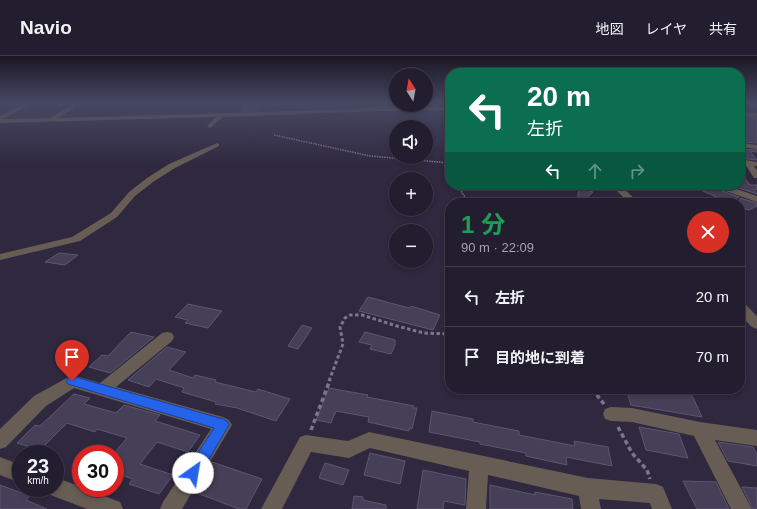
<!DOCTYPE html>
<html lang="ja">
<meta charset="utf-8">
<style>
body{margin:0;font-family:Arial,"Noto Sans JP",sans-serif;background:#2b2737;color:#f1f3f6;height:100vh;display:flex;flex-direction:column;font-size:15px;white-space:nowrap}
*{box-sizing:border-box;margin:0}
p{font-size:13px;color:#a3a2aa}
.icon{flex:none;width:22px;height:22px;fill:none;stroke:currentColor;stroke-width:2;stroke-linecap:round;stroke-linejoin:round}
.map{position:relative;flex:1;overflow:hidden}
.drawer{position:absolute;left:445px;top:142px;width:300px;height:196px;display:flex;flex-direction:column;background:#231e2f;border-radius:16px;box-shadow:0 2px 6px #0003,0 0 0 1px #403c4b}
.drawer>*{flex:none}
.guide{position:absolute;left:445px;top:12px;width:300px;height:122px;border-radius:16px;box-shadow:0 2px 6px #0003,0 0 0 1px #403c4b;background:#0b6e4f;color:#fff;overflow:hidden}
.needle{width:26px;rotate:349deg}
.tools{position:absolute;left:389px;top:12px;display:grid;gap:8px}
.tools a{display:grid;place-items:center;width:44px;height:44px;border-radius:50%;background:#231e2f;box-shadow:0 2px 6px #0003,0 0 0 1px #403c4b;font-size:20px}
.speed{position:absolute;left:12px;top:389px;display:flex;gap:8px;font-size:20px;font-weight:700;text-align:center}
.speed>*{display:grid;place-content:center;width:52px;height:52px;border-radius:50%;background:#231e2f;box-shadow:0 2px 6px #0003,0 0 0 1px #403c4b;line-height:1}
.speed small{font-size:10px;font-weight:400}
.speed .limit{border:6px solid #d22;background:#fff;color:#111}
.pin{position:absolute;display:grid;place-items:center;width:34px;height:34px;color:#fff;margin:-41px -17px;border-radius:50% 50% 50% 0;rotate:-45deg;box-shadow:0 0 4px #0007}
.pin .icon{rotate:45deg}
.me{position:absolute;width:44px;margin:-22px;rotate:32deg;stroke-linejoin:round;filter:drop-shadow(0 0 3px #0008)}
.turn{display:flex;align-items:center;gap:14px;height:84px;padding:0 16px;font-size:18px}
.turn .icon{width:52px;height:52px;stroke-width:2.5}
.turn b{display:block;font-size:28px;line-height:34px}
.lanes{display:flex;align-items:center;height:38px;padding:0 16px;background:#0003;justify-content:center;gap:20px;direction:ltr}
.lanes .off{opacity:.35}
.round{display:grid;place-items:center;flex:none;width:42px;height:42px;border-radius:21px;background:#2b2737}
.summary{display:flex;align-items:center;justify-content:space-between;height:68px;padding:0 16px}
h1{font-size:24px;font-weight:700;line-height:30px;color:#1e9e55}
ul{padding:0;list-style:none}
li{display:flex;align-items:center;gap:12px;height:60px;padding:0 16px;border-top:1px solid #403c4b}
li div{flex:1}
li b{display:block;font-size:15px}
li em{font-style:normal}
header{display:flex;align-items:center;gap:24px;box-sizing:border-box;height:56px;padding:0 20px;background:#231e2f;border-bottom:1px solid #403c4b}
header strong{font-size:19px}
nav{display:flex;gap:22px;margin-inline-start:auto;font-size:14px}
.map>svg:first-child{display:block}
.building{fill:#463f58;stroke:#5e5671}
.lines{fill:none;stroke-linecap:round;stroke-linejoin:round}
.path-far2{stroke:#7c768b;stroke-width:1.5;stroke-dasharray:1.5 1;stroke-linecap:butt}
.path-far1{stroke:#7c768b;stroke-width:3;stroke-dasharray:3.5 2.5;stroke-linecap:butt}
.path{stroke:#7c768b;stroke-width:3.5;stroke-dasharray:4.5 3;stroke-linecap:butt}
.minor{fill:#675d54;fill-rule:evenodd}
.route{fill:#2563eb;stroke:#184099}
</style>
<header>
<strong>Navio</strong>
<nav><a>地図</a><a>レイヤ</a><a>共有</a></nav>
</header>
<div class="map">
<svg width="757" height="453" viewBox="0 0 757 453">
<rect width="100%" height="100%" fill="#2f283f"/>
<path class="building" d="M 247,47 L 260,47 L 256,55 L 242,55 Z
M 740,62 L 757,62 L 757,87 L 740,86 Z
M 740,93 L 757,94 L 757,96 L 750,95 L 757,104 L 740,102 Z
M 740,116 L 750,129 L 757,129 L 757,133 L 754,134 L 757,138 L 730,129 L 740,129 Z
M 689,129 L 712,129 L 714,132 L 739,141 L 728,146 Z
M 579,132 L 593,136 L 581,147 L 577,147 Z
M 740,142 L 757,147 L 757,150 L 749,154 L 740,151 Z
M 59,197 L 78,199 L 65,209 L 45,206 Z
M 368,241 L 409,252 L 411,250 L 440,259 L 433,274 L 359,255 Z
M 188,248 L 222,255 L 208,272 L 185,267 L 188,264 L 175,261 Z
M 302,269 L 312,272 L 298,293 L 288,290 Z
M 131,276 L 154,281 L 110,317 L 89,311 L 102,299 L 108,300 Z
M 365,276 L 395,284 L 395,289 L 391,298 L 370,293 L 372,289 L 359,286 Z
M 167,291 L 186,296 L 169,314 L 193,322 L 195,319 L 216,324 L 215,326 L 256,336 L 258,333 L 290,343 L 276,365 L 237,352 L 215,348 L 216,346 L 182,336 L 184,332 L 156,323 L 149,331 L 128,324 Z
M 329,332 L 368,339 L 367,341 L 414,350 L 413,352 L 417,352 L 412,373 L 409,372 L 409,375 L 368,366 L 369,361 L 336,355 L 331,367 L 316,364 Z
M 626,333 L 689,333 L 702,361 L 631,349 Z
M 74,338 L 90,342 L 84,348 L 116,357 L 124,349 L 160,359 L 155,365 L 200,379 L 188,396 L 157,386 L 140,408 L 173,419 L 159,438 L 129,428 L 133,423 L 115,417 L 115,396 L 127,382 L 97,373 L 95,376 L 67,367 L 40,394 L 17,387 L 35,369 L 40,370 Z
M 432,355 L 473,363 L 473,366 L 519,375 L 519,379 L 575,390 L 574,385 L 608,391 L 612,410 L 566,401 L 567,409 L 526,400 L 526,397 L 480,388 L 480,386 L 429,376 Z
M 639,371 L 679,378 L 688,402 L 646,394 Z
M 718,386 L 753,391 L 757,398 L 757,410 L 728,405 Z
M 370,397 L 405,405 L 400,428 L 364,419 Z
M 212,406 L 262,423 L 246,453 L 239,453 L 194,436 Z
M 325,407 L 349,414 L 343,429 L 319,422 Z
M 423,414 L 466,423 L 465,449 L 444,445 L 443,453 L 417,453 Z
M 683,425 L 716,426 L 729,453 L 697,453 Z
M 0,429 L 30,440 L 26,444 L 47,453 L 0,453 Z
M 490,429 L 535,439 L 535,436 L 572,443 L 573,453 L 490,453 Z
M 742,431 L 757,432 L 757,453 L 753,453 Z
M 354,440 L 363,441 L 363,444 L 386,449 L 386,453 L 352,453 Z"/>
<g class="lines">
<path class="path-far2" d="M 444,60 L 450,84
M 274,79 L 370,100 L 450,107
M 457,129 L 469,147"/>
<path class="path-far1" d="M 329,325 L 343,288 L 340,271 L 345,262 L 350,259 L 362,259 L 397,270 L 424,277 L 450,278"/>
<path class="path" d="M 592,333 L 604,348
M 618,371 L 632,397 L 647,414 L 650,423
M 311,374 L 330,324"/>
<path class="minor" d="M 26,47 L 34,47 L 2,63 L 50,62 L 72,49 L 74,50 L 74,52 L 58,62 L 329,54 L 391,50 L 450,51 L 450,55 C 374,53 298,59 223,61 L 210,72 L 207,70 L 216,61 L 0,67 L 0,60 Z
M 740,56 L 757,57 L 757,61 L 740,60 Z
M 217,87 L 219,88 L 219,90 L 175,112 L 153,126 L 135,140 L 117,161 L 80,185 L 0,204 L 0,198 L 72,181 L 111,157 L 129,136 L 147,122 L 169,108 Z
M 740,87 L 757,89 L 757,93 L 740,91 Z
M 740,103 L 757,106 L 757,110 L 754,110 L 757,114 L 757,122 L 754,122 L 745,108 L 740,107 Z
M 611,129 L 620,129 L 639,147 L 629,147 Z
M 713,129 L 725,129 L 757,140 L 757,146 L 714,131 Z
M 740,247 L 745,248 L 757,260 L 757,273 L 752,271 L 740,259 Z
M 167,276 L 172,277 L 174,281 L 172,285 L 116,331 L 223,361 L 229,364 L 232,369 L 182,453 L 160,453 L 163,446 L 211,373 L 74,332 L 46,350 L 6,391 L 0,393 L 0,373 L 34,340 L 72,319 L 100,327 L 162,277 Z
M 611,351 L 632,352 L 700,366 L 757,374 L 757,390 L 715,384 L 752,453 L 731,453 L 694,380 L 632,366 L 611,365 L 605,363 L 603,358 L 605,353 Z
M 369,376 L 588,422 L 656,428 L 663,431 L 672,453 L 652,453 L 650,447 L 599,443 L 601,453 L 581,453 L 579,440 L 488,419 L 486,453 L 466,453 L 469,415 L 370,392 L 349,402 L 311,396 L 282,453 L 261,453 L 300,381 L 306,379 L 348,385 Z
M 0,401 L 21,409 L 21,427 L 0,419 Z
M 55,421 L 120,446 L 123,453 L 87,453 L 48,438 L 46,432 L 55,432 Z"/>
</g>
<linearGradient id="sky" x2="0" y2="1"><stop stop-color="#1a1623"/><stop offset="0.42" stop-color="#474863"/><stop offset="1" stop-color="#474863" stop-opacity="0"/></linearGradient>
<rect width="757" height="111" fill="url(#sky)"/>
<path class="route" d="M 72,320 L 223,363 L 227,365 L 229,369 L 198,422 L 193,424 L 188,422 L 185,417 L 214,372 L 68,328 L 66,325 L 68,322 Z"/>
</svg>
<div class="tools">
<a><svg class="needle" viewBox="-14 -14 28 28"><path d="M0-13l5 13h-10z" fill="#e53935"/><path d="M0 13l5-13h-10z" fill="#a3a2aa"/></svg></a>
<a><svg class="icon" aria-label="sound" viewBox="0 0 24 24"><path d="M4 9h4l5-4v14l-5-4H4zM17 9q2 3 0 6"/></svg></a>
<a>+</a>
<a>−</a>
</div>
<div class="speed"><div>23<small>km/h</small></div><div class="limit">30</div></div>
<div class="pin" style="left:72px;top:325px;background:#d93025"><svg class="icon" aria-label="arrive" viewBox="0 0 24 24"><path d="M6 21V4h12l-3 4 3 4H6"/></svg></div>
<svg class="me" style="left:193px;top:417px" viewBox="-20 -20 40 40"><circle r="19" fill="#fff"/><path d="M0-13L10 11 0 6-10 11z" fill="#2563eb"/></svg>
<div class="guide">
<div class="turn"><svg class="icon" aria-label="left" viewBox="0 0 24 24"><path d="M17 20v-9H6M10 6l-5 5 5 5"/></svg><div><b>20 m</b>左折</div></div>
<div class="lanes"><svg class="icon" aria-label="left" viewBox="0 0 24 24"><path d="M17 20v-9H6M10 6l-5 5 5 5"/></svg><svg class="icon off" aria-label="ahead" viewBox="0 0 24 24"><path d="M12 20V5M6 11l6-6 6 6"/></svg><svg class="icon off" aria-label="right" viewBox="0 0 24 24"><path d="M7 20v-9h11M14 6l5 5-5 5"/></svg></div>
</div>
<section class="drawer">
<div class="summary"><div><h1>1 分</h1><p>90 m · 22:09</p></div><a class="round" style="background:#d93025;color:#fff"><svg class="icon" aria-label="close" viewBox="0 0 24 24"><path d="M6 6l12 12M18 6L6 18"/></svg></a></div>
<ul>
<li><svg class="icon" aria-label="left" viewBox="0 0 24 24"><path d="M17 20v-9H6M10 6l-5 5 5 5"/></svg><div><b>左折</b></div><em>20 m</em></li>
<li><svg class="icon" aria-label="arrive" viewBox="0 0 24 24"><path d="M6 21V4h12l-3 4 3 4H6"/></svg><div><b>目的地に到着</b></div><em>70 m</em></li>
</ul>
</section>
</div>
